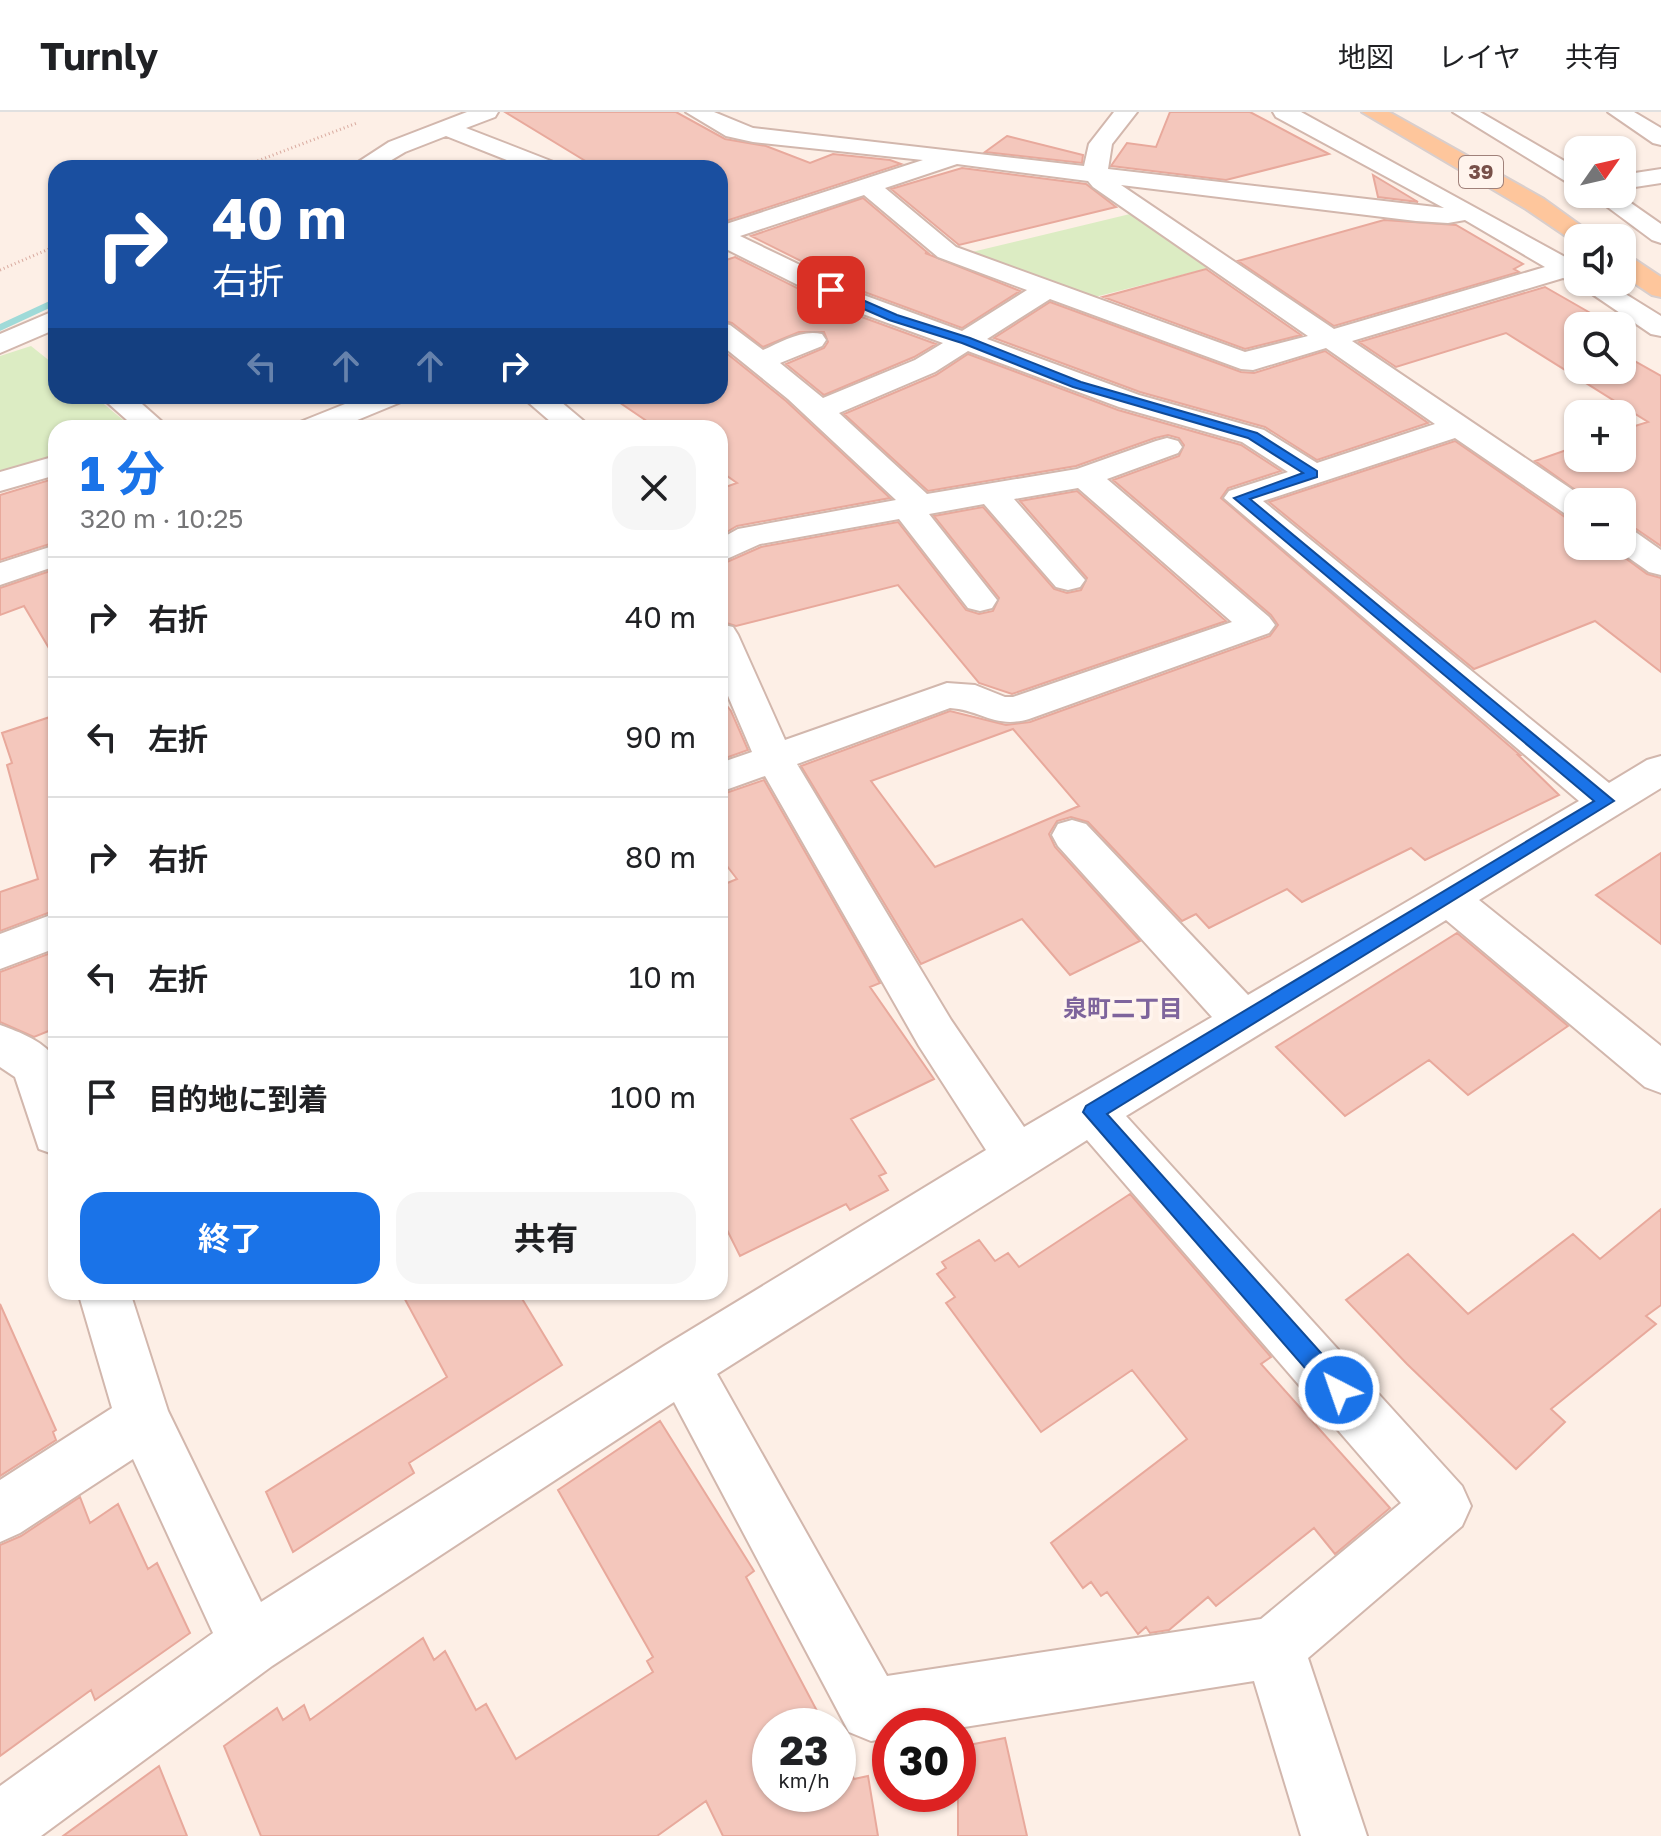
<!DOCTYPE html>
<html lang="ja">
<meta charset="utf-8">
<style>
body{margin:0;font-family:"Golos Text","Noto Sans JP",sans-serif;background:#f6f6f6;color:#202124;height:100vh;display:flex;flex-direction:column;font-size:30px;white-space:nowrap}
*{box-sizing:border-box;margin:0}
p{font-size:26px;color:#757577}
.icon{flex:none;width:44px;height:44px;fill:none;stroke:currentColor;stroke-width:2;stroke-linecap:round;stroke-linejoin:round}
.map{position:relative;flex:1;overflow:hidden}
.sheet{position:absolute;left:48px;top:308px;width:680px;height:880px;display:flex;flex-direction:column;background:#fff;border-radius:24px;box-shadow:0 2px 6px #0004}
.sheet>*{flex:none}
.guide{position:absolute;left:48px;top:48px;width:680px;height:244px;border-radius:24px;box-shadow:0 2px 6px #0004;background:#1a4fa0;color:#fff;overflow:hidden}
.needle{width:52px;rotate:56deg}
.fabs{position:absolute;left:1564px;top:24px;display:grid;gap:16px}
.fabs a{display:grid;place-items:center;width:72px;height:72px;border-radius:16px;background:#fff;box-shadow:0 2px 6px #0004;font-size:40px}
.speed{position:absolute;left:752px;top:1596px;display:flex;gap:16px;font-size:40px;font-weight:700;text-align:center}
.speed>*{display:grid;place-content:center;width:104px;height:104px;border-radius:50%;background:#fff;box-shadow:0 2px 6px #0004;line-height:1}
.speed small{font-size:20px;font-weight:400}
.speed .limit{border:12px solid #d22;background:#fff;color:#111}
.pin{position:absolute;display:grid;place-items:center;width:68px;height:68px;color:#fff;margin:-34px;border-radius:16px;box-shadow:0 4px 12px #0006}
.me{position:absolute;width:88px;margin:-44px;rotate:319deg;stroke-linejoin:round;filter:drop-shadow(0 0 6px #0008)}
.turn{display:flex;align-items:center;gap:28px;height:168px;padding:0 32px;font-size:36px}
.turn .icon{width:104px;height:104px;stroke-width:2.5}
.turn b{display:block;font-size:56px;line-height:68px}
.lanes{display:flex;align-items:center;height:76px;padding:0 32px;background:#0003;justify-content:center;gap:40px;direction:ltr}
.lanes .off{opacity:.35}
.round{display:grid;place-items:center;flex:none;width:84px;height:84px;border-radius:24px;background:#f6f6f6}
.overview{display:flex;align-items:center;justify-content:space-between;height:136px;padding:0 32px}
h1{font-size:48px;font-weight:700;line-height:60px;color:#1a73e8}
.primary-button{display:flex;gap:16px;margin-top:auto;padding:16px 32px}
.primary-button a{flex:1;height:92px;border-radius:24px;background:#1a73e8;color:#fff;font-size:32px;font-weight:700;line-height:92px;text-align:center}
.primary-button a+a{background:#f6f6f6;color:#202124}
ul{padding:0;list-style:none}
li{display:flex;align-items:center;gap:24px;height:120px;padding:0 32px;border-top:2px solid #e0e0e0}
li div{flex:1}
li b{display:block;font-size:30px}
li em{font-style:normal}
header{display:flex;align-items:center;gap:48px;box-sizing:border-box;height:112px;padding:0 40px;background:#fff;border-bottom:2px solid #e0e0e0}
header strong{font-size:38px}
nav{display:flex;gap:44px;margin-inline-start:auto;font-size:28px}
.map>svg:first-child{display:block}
.green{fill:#dcecc3}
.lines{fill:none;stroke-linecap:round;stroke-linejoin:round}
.stream{fill:#9fdad8;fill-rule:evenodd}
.building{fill:#f4c7bc;stroke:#e8a99c;stroke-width:2;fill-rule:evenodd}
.minor-casing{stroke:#d2b7ad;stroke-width:4}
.major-casing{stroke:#d9cecc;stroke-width:4}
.path{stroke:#d9aa9f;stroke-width:3;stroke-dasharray:1 3;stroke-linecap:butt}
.minor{fill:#fff;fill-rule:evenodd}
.major{fill:#fec69c;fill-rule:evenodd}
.route{fill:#1a73e8;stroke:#114b97;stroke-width:2}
.labels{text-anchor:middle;stroke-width:7;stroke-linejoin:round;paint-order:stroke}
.shield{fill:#fff4ed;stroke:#a0817a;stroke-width:2}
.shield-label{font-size:20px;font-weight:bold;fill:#785049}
.neighbourhood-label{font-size:24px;font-weight:bold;fill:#7e649c;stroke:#fff4ed}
</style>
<header>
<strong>Turnly</strong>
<nav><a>地図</a><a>レイヤ</a><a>共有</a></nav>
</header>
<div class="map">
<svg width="1661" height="1724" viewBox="0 0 1661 1724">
<rect width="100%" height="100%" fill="#fdefe6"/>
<path class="green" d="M 1130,102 L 1209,156 L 1095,185 L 972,140 Z
M 31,234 L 56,254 L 56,284 L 94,284 L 133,316 L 56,316 L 56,347 L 0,364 L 0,244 Z"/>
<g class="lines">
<path class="stream" d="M 345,50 L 350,53 L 348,55 L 333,56 Z
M 56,186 L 56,193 L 0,219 L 0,212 Z"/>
</g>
<path class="building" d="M 505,0 L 676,0 L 725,27 L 766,34 L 810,51 L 833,42 L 890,48 L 901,52 L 726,109 L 720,105 L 720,56 L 597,56 Z
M 1170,0 L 1250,0 L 1329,42 L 1226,68 L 1111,54 L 1127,31 L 1156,35 Z
M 1007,24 L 1083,43 L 1082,51 L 985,40 Z
M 962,56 L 1086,72 L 1116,95 L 959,133 L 891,77 Z
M 1373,63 L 1418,90 L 1378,85 Z
M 863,86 L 928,141 L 925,141 L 1020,179 L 962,216 L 859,178 L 751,124 Z
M 1384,108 L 1456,113 L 1523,152 L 1514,157 L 1519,160 L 1334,214 L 1238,149 Z
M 735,145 L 837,196 L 936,232 L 914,245 L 824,283 L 786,252 L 824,236 L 828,230 L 824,220 L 799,220 L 763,235 L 732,211 L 720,208 L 720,150 Z
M 1206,157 L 1301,223 L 1245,237 L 1103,185 Z
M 1545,175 L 1613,214 L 1574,214 L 1578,216 L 1578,258 L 1622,258 L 1622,242 L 1661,264 L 1661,434 L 1636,417 L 1622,413 L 1622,390 L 1592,390 L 1535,349 L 1578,334 L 1578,346 L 1622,346 L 1622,318 L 1648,310 L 1506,221 L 1396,255 L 1359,230 Z
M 1050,190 L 1241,260 L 1254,261 L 1325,239 L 1428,311 L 1317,348 L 1265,315 L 1140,280 L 994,226 Z
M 720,236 L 786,289 L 890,386 L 737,414 L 720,424 L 720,377 L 737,371 L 720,359 L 720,316 L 657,316 L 610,284 L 720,284 Z
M 968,242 L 1118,298 L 1241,333 L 1281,359 L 1228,376 L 1221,386 L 1520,643 L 1518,643 L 1559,683 L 1425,748 L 1411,736 L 1302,790 L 1287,777 L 1209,816 L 1196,802 L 1182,809 L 1088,710 L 1071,705 L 1057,709 L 1049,722 L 1055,735 L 1140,829 L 1070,863 L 1022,807 L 921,852 L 801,654 L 950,599 L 1006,613 L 1030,610 L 1270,524 L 1278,513 L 1271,503 L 1113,368 L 1179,344 L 1184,333 L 1179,326 L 1168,323 L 1155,326 L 1076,354 L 928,379 L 844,302 L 936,263 ZM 1013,617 L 1079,694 L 935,755 L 871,669 Z
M 1455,329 L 1565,405 L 1578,409 L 1578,434 L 1609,434 L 1647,462 L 1661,466 L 1661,560 L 1595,509 L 1474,557 L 1269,390 Z
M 56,366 L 56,430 L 0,448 L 0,383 Z
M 1077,379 L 1226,509 L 1012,582 L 979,571 L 898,473 L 736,514 L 720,509 L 720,453 L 761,435 L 898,410 L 966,498 L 979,502 L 993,499 L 999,486 L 934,404 L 983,395 L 1054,477 L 1067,481 L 1081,478 L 1087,466 L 1020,389 Z
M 56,457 L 56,548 L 24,494 L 0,503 L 0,476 Z
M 720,585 L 731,599 L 748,638 L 720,648 Z
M 56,603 L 56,798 L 0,819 L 0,780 L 38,767 L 7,653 L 12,651 L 2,621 Z
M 764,668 L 880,871 L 870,875 L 934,967 L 851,1007 L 886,1061 L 879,1064 L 888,1078 L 850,1098 L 846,1092 L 740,1144 L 720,1104 L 720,774 L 737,767 L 720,745 L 720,683 Z
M 1661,741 L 1661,832 L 1596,783 Z
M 1457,821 L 1568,914 L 1468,983 L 1429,948 L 1345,1004 L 1276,935 Z
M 56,839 L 56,916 L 34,925 L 0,910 L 0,860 Z
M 1130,1082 L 1271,1245 L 1261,1252 L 1390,1396 L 1335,1442 L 1314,1416 L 1216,1494 L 1208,1485 L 1169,1518 L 1150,1521 L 1146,1515 L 1138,1522 L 1107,1480 L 1101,1484 L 1091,1470 L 1083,1476 L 1051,1431 L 1187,1327 L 1132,1258 L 1041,1320 L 946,1191 L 955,1185 L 937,1162 L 946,1156 L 942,1150 L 979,1128 L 995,1149 L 1008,1141 L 1019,1155 Z
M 1661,1097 L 1661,1193 L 1646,1204 L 1656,1212 L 1551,1297 L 1565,1310 L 1516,1357 L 1407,1252 L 1346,1188 L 1408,1142 L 1468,1202 L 1573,1122 L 1600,1147 Z
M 401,1180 L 518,1180 L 562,1253 L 409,1351 L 414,1361 L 293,1440 L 266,1380 L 447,1265 Z
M 0,1192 L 56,1318 L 53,1320 L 56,1328 L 0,1364 Z
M 660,1309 L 754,1459 L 746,1465 L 825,1614 L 770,1614 L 770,1682 L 838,1682 L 838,1638 L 854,1667 L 868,1664 L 878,1724 L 723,1724 L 706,1689 L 657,1724 L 261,1724 L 224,1634 L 277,1596 L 283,1608 L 304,1593 L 310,1608 L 423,1526 L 434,1548 L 445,1539 L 476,1598 L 486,1592 L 516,1647 L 653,1560 L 647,1549 L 653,1545 L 558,1378 Z
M 80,1385 L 90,1411 L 118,1392 L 148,1457 L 157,1451 L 190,1521 L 95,1588 L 91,1578 L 0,1644 L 0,1433 L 21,1424 Z
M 1005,1626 L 1027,1724 L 958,1724 L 958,1635 Z
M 159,1654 L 187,1724 L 63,1724 Z"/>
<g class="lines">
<defs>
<path id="minor" d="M 467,0 L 498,0 L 495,5 L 466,16 L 556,51 L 560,56 L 527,56 L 446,24 L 405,40 L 378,56 L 349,56 L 389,30 Z
M 686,0 L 714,0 L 753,16 L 1084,54 L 1089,32 L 1114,0 L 1137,0 L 1112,32 L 1108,57 L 1444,96 L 1276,5 L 1273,0 L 1301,0 L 1576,151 L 1578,170 L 1606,170 L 1661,204 L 1661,224 L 1651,222 L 1576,171 L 1563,166 L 1352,229 L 1589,389 L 1578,390 L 1578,406 L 1567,403 L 1455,326 L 1263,389 L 1609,671 L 1647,648 L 1661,644 L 1661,676 L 1479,788 L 1661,934 L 1661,981 L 1645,975 L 1446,808 L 1126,1004 L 1462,1374 L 1471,1394 L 1462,1414 L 1308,1546 L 1367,1724 L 1301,1724 L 1254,1569 L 958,1616 L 890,1614 L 890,1626 L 871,1629 L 849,1620 L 674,1290 L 272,1554 L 41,1724 L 0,1724 L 0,1674 L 213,1521 L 133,1347 L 20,1421 L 0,1430 L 0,1368 L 112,1296 L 78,1180 L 130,1180 L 168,1299 L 261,1490 L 664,1234 L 986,1038 L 919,934 L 765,664 L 720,680 L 720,651 L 752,640 L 720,565 L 720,512 L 733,515 L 738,523 L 785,628 L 947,571 L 975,573 L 1005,585 L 1013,585 L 1232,510 L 1078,376 L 1014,387 L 1085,468 L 1080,475 L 1068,478 L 1056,475 L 984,392 L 929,402 L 997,488 L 992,496 L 980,499 L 968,496 L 899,407 L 760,432 L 720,450 L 720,427 L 738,417 L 896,388 L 788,287 L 720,232 L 720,211 L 730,213 L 763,238 C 781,230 802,217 822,222 L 826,228 L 822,234 L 780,251 L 823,286 L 915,248 L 943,231 L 838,193 L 720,134 L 720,114 L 923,48 L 753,30 L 726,24 ZM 957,52 L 1088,69 L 1093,75 L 1308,224 L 1245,240 L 956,135 L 885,76 ZM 1121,73 L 1416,109 L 1448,111 L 1465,108 L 1545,155 L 1334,217 ZM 864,83 L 938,145 L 1027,178 L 962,219 L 858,181 L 740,124 ZM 1050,187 L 1241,257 L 1253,258 L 1326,236 L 1435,312 L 1317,351 L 1264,318 L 1139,283 L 987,227 ZM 968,239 L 1119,295 L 1242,330 L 1288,360 L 1229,379 L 1224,386 L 1579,689 L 1248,883 L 1086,712 L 1072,708 L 1058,712 L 1052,723 L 1058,734 L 1212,905 L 1024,1015 L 951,908 L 797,652 L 950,596 C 981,598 995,617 1029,607 L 1269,521 L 1275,513 L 1269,505 L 1107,367 L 1178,341 L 1182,335 L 1178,329 L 1167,326 L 1156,329 L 1077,357 L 927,382 L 839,301 L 935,260 ZM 1087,1028 L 1401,1391 L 1261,1507 L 887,1564 L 717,1262 Z
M 1453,0 L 1480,0 L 1578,57 L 1578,74 L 1570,72 Z
M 1608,0 L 1634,0 L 1661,16 L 1661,33 L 1653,31 Z
M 1661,57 L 1661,71 L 1622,77 L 1622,63 Z
M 1590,82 L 1618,82 L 1661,112 L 1661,131 L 1652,128 Z
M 56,198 L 56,217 L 0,241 L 0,222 Z
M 100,284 L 133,284 L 169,316 L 136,316 Z
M 365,284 L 406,284 L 401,290 L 338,316 L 296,316 L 300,310 Z
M 521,284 L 554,284 L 592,316 L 558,316 Z
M 56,344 L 56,363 L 0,379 L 0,360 Z
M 1622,416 L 1634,419 L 1661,438 L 1661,463 L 1649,460 L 1612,434 L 1622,434 Z
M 56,433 L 56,454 L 0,473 L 0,451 Z
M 56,801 L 56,836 L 0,857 L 0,822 Z
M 0,913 C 19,920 47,930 56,949 L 56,1043 L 39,1037 L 15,965 L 0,955 Z"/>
<path id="major" d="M 1362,0 L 1389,0 L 1544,87 L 1598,126 L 1578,126 L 1576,131 L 1526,97 Z
M 1622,143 L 1631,145 L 1661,165 L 1661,185 L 1652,183 L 1622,163 Z"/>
</defs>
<use href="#minor" class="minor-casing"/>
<use href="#major" class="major-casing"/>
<path class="path" d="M 239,56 L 357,11
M 0,158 L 56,134"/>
<use href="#minor" class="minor"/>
<use href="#major" class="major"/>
</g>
<path class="route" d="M 827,176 L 835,176 L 897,203 L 970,226 L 1081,270 L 1257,321 L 1317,359 L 1317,365 L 1250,387 L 1614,689 L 1107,1002 L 1347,1270 L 1350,1278 L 1347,1286 L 1339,1290 L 1331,1286 L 1083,1000 L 1086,994 L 1594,689 L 1234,386 L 1303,361 L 1248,326 L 1073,275 L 962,231 L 889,208 L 827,181 Z"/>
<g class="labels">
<rect class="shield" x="1459" y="44" width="44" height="32" rx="6"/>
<g class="shield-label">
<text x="1481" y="67">39</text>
</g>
<g class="neighbourhood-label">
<text x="1123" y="905">泉町二丁目</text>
</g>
</g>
</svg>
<div class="fabs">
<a><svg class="needle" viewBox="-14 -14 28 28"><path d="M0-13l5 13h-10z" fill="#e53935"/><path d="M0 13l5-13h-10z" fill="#757577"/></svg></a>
<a><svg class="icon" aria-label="sound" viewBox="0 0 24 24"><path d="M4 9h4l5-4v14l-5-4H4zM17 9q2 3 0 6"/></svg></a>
<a><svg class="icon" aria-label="search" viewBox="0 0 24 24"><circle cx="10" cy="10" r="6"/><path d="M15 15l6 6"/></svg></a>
<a>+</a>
<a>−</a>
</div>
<div class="speed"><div>23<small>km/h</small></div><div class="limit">30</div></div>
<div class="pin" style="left:831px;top:178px;background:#d93025"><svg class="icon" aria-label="arrive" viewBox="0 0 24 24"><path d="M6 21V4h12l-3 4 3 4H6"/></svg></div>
<svg class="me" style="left:1339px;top:1278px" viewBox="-20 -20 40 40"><circle r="17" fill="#1a73e8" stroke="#fff" stroke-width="3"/><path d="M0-11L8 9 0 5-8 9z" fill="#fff"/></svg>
<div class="guide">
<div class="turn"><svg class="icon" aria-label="right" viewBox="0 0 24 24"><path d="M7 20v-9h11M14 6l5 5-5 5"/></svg><div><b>40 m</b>右折</div></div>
<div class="lanes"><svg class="icon off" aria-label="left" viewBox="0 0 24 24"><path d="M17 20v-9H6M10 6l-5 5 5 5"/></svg><svg class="icon off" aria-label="ahead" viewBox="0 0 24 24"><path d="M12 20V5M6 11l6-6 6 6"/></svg><svg class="icon off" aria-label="ahead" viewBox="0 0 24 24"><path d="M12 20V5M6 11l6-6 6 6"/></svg><svg class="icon" aria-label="right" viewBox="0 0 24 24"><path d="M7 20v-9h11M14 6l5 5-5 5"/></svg></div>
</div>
<section class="sheet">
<div class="overview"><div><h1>1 分</h1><p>320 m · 10:25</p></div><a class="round"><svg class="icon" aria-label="close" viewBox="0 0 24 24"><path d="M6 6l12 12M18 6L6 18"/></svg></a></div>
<ul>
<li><svg class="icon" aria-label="right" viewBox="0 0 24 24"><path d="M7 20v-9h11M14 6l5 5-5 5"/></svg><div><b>右折</b></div><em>40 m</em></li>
<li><svg class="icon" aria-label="left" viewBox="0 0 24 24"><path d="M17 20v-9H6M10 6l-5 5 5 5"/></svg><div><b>左折</b></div><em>90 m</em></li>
<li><svg class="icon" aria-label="right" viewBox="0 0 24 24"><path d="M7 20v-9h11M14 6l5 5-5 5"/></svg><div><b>右折</b></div><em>80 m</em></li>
<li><svg class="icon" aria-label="left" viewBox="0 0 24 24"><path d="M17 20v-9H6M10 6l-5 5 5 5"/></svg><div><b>左折</b></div><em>10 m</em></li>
<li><svg class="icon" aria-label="arrive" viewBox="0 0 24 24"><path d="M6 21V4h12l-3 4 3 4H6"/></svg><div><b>目的地に到着</b></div><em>100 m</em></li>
</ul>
<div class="primary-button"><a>終了</a><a>共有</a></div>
</section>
</div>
